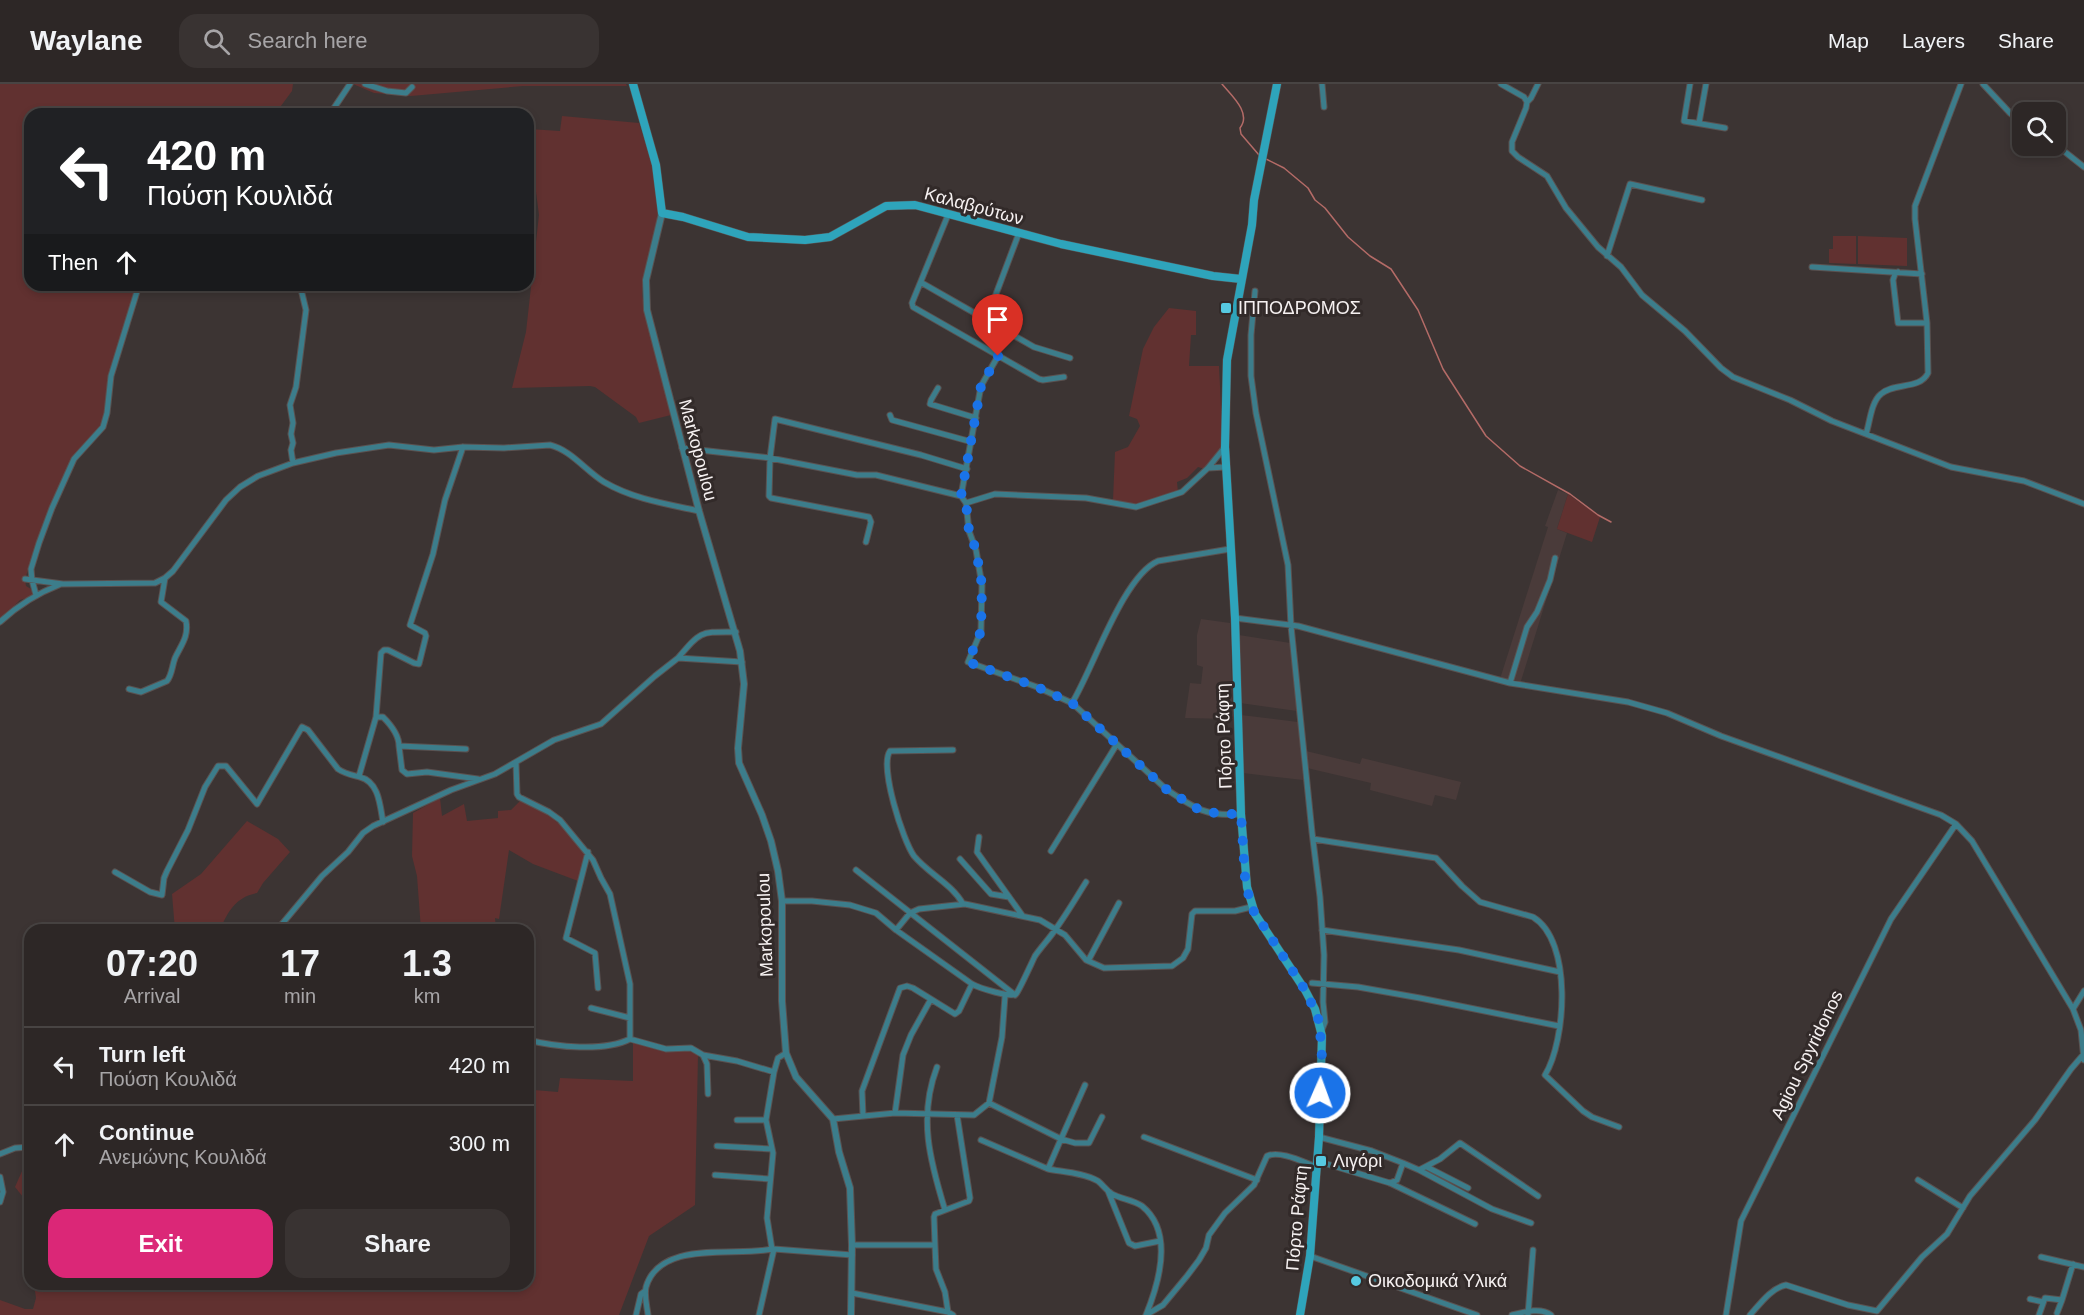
<!DOCTYPE html>
<meta charset="utf-8">
<style>
body{margin:0;font-family:Arial,sans-serif;background:#393332;color:#f1f3f6;height:100vh;display:flex;flex-direction:column;font-size:22px;white-space:nowrap}
*{box-sizing:border-box;margin:0}
p{font-size:20px;color:#a7a5a7}
.icon{flex:none;width:33px;height:33px;fill:none;stroke:currentColor;stroke-width:2;stroke-linecap:round;stroke-linejoin:round}
.map{position:relative;flex:1;overflow:hidden}
.drawer{position:absolute;left:24px;top:840px;width:510px;height:366px;display:flex;flex-direction:column;background:#2d2726;border-radius:18px;box-shadow:0 3px 9px #0003,0 0 0 2px #484443}
.drawer>*{flex:none}
.guide{position:absolute;left:24px;top:24px;width:510px;height:183px;border-radius:18px;box-shadow:0 3px 9px #0003,0 0 0 2px #484443;background:#202124;color:#fff;overflow:hidden}
.tools{position:absolute;left:2012px;top:18px;display:grid;gap:12px}
.tools a{display:grid;place-items:center;width:54px;height:54px;border-radius:12px;background:#2d2726;box-shadow:0 3px 9px #0003,0 0 0 2px #484443;font-size:30px}
.pin{position:absolute;display:grid;place-items:center;width:51px;height:51px;color:#fff;margin:-62px -26px;border-radius:50% 50% 50% 0;rotate:-45deg;box-shadow:0 0 6px #0007}
.pin .icon{rotate:45deg}
.me{position:absolute;width:66px;margin:-33px;rotate:2deg;stroke-linejoin:round;filter:drop-shadow(0 0 4px #0008)}
.turn{display:flex;align-items:center;gap:21px;height:126px;padding:0 24px;font-size:27px}
.turn .icon{width:78px;height:78px;stroke-width:2.5}
.turn b{display:block;font-size:42px;line-height:51px}
.then{display:flex;align-items:center;height:57px;padding:0 24px;background:#0003;gap:12px;font-size:22px}
.eta{display:flex;justify-content:space-evenly;align-items:center;height:102px;text-align:center}
.eta b{font-size:36px;font-weight:700;line-height:42px}
.action{display:flex;gap:12px;margin-top:auto;padding:12px 24px}
.action a{flex:1;height:69px;border-radius:18px;background:#db2777;color:#fff;font-size:24px;font-weight:700;line-height:69px;text-align:center}
.action a+a{background:#393332;color:#f1f3f6}
ul{padding:0;list-style:none}
li{display:flex;align-items:center;gap:18px;height:78px;padding:0 24px;border-top:2px solid #484443}
li div{flex:1}
li b{display:block;font-size:22px}
li em{font-style:normal}
header{display:flex;align-items:center;gap:36px;box-sizing:border-box;height:84px;padding:0 30px;background:#2d2726;border-bottom:2px solid #484443}
header strong{font-size:28px}
nav{display:flex;gap:33px;margin-inline-start:auto;font-size:21px}
.search{width:420px;height:54px;background:#393332;display:flex;align-items:center;gap:15px;box-sizing:border-box;padding:0 21px;border-radius:18px;color:#a7a5a7;font-size:22px}
.map>svg:first-child{display:block}
.built{fill:#4a3b3a}
.green{fill:#613130}
.lines{fill:none;stroke-linecap:round;stroke-linejoin:round}
.stream{stroke:#b46b67;stroke-width:1.5}
.minor-casing{stroke:#5a5251;stroke-width:7}
.tertiary-casing{stroke:#5a5251;stroke-width:8}
.secondary-casing{stroke:#5a5251;stroke-width:9}
.minor{stroke:#3c7d8b;stroke-width:5}
.tertiary{stroke:#3c7d8b;stroke-width:6}
.secondary{stroke:#2ea4bb;stroke-width:8}
.route{stroke:#1a73e8;stroke-width:10;stroke-dasharray:0 18}
.poi-dot{fill:#56c9e1;stroke:#322a29;stroke-width:2}
.labels{text-anchor:middle;stroke-width:6;stroke-linejoin:round;paint-order:stroke}
.street-label{font-size:18px;fill:#f6f1f1;stroke:#322a29}
.poi-label{font-size:18px;fill:#f6f1f1;stroke:#322a29;text-anchor:start}
</style>
<header>
<strong>Waylane</strong>
<div class="search"><svg class="icon" aria-label="search" viewBox="0 0 24 24"><circle cx="10" cy="10" r="6"/><path d="M15 15l6 6"/></svg>Search here</div>
<nav><a>Map</a><a>Layers</a><a>Share</a></nav>
</header>
<div class="map">
<svg width="2084" height="1231" viewBox="0 0 2084 1231">
<rect width="100%" height="100%" fill="#3c3433"/>
<path class="built" d="M 1558,406 L 1568,410 L 1557,445 L 1567,449 L 1520,600 L 1500,595 L 1548,443 L 1545,442 Z
M 1201,535 L 1230,539 L 1233,635 L 1185,634 L 1190,599 L 1201,600 L 1203,583 L 1197,581 L 1197,551 Z
M 1239,551 L 1290,559 L 1297,627 L 1240,619 Z
M 1241,631 L 1298,638 L 1303,696 L 1243,689 Z
M 1306,667 L 1360,680 L 1362,674 L 1461,698 L 1456,716 L 1435,711 L 1432,722 L 1370,706 L 1371,699 L 1307,684 Z"/>
<path class="green" d="M 0,0 L 293,0 L 292,7 L 275,30 L 30,30 L 30,201 L 137,201 L 110,289 L 104,335 L 94,352 L 71,375 L 44,438 L 25,495 L 26,502 L 31,505 L 33,512 L 20,516 L 0,536 Z
M 353,0 L 626,0 L 627,2 L 523,2 L 411,12 L 374,9 Z
M 562,32 L 639,39 C 647,65 659,98 658,125 C 657,155 643,183 642,212 L 671,331 L 639,339 L 636,333 L 595,303 L 590,302 L 512,304 L 526,248 L 539,131 L 528,46 L 529,45 L 560,47 Z
M 1833,152 L 1856,152 L 1856,180 L 1829,179 L 1829,165 L 1833,165 Z
M 1858,152 L 1907,154 L 1907,182 L 1858,180 Z
M 1169,224 L 1196,227 L 1196,251 L 1191,251 L 1189,282 L 1219,282 L 1223,363 L 1205,385 L 1198,383 L 1187,394 L 1177,398 L 1178,408 L 1136,421 L 1113,416 L 1115,368 L 1128,363 L 1140,342 L 1137,335 L 1129,332 L 1143,265 L 1154,243 Z
M 1568,410 L 1600,433 L 1592,458 L 1557,445 Z
M 440,714 L 442,732 L 464,720 L 467,737 L 498,734 L 498,727 L 511,726 L 520,717 C 554,730 562,742 585,768 L 578,797 L 533,780 L 509,766 L 499,835 L 495,834 L 496,846 L 421,846 L 417,792 L 412,772 L 413,729 Z
M 247,737 L 278,755 L 290,768 L 263,799 L 257,809 C 236,813 228,827 220,846 L 175,846 L 172,810 L 201,790 Z
M 633,958 L 662,967 L 684,965 L 698,971 L 695,1121 L 649,1152 L 619,1231 L 0,1231 L 0,1216 L 25,1225 L 33,1225 L 36,1214 L 34,1200 L 528,1200 L 528,1008 L 534,1006 L 558,1008 L 560,994 L 633,997 Z
M 30,1069 L 30,1109 L 23,1113 L 15,1103 Z"/>
<g class="lines">
<path class="stream" d="M 1222,0 C 1231,11 1252,29 1240,44 L 1241,50 L 1259,71
M 1266,75 L 1284,84 L 1308,104 L 1315,116 L 1325,124 L 1348,153 L 1370,172 L 1391,185 L 1418,226 L 1443,285 L 1486,352 L 1520,382 L 1570,410 L 1598,431 L 1611,438"/>
<defs>
<path id="minor" d="M 365,0 L 387,7 L 406,9 L 412,3
M 1322,0 L 1324,23
M 1501,0 L 1524,13 L 1527,18 L 1526,24 L 1512,58 L 1512,67 L 1518,73 L 1547,92 L 1566,124 L 1598,163 L 1621,183 L 1642,211 L 1685,247 L 1721,284 L 1733,293 L 1790,316 L 1832,337 L 1951,383 L 2024,397 L 2084,420
M 1690,0 L 1684,37 L 1725,44
M 1983,0 L 2010,29 L 2022,39
M 1527,18 L 1531,14 L 1538,0
M 330,30 L 350,0
M 1699,39 L 1706,0
M 2055,60 L 2084,83
M 948,131 L 912,219 L 913,223 L 1039,295 L 1043,296 L 1064,293
M 1607,172 L 1630,100 L 1702,116
M 1812,183 L 1922,190
M 1898,188 L 1895,190 L 1893,196 L 1898,239 L 1927,239
M 922,199 L 1034,263 L 1070,274
M 1255,207 L 1251,251 L 1251,292 L 1256,329 L 1288,481 L 1291,542 L 1312,748 L 1320,813 L 1324,871 L 1323,918 L 1325,938 L 1321,948
M 996,210 L 1019,149
M 938,304 L 931,316 L 930,320 L 976,334
M 890,331 L 892,336 L 972,358
M 1866,350 C 1870,338 1871,318 1881,310 C 1894,298 1920,306 1928,289 L 1927,239 L 1915,135 L 1915,122 L 1961,0
M 1225,363 L 1208,384 L 1182,408 L 1136,423 L 1086,414 L 995,410 L 966,419 L 969,447 L 976,466 L 982,501 L 981,547 L 968,578 L 1037,603 L 1072,619 C 1093,585 1123,492 1158,477 L 1230,465
M 682,364 L 770,374 L 857,391 L 876,391 L 961,412 L 966,419
M 293,379 L 291,366 L 293,359 L 291,350 L 293,339 L 290,321 L 296,303 L 306,226 L 300,201
M 1208,384 L 1226,383
M 961,412 L 981,302 L 998,272
M 866,458 L 871,438 L 869,433 L 771,414 L 769,412 L 770,374 L 775,335 L 921,371 L 967,385
M 25,495 L 63,500 L 155,499 L 165,494 L 173,487 L 226,416 L 240,403 L 258,392 L 293,379 L 336,369 L 389,361 L 434,366 L 463,363 L 504,364 L 550,361 C 571,366 586,387 604,398 C 633,415 666,420 699,427
M 36,511 L 32,496 L 31,485 L 39,459 L 52,424 L 74,375 L 103,343 L 107,329 L 111,292 L 139,201
M 1235,534 L 1298,542 L 1510,599 L 1628,618 L 1667,629 L 1721,652 L 1941,731 L 1956,740 L 1972,757 L 2073,925 L 2081,946 L 2084,976
M 0,538 C 18,521 38,509 61,500
M 736,548 C 700,548 702,546 678,574 L 742,578
M 1510,599 L 1527,543 L 1537,528 L 1550,496 L 1555,474
M 129,605 L 141,608 L 167,597 C 172,591 172,582 175,574 C 181,561 189,553 186,537 L 161,518 L 165,494
M 1072,619 L 1166,705 C 1194,724 1206,733 1241,730
M 399,662 C 399,651 391,641 383,633 L 376,633 L 381,569 L 384,566 L 388,566 L 414,579 L 419,580 L 426,552 L 425,549 L 410,541 L 433,470 L 445,416 L 463,363
M 466,665 L 399,662 L 402,686 L 407,690 L 427,688 L 478,695
M 953,666 L 890,667 C 879,682 903,757 914,772 C 929,790 952,800 963,820
M 516,679 L 517,710 L 519,713 L 549,728 L 560,736 L 593,776 L 601,794 L 610,810 L 630,900 L 630,955 C 604,968 556,963 528,956
M 359,692 L 376,633
M 979,753 L 977,768 L 1022,831
M 1313,755 L 1436,774 L 1462,802 L 1480,818 L 1533,833 C 1573,857 1566,957 1545,991 L 1583,1027 L 1592,1033 L 1619,1043
M 1051,767 L 1117,660
M 588,768 L 566,854 L 595,869 L 598,904
M 960,775 L 991,810 L 1009,813
M 856,786 L 1015,911
M 115,788 L 150,808 L 162,811 L 164,794 L 167,787 L 188,746 L 205,703 L 218,682 L 226,682 L 257,720 L 302,643 L 308,646 L 338,685 C 345,690 352,691 360,693 C 379,698 380,721 383,738
M 782,817 L 812,817 L 850,821 L 876,829 L 896,846 L 972,900 C 979,904 1011,914 1016,910 C 1019,907 1032,878 1035,872 C 1041,863 1049,855 1055,846 C 1066,831 1076,814 1086,798
M 277,846 L 322,792 L 348,768 L 363,749 L 373,742 L 451,706 L 495,690 L 554,656 L 601,640 L 655,592 L 678,574
M 896,846 L 910,829 L 919,825 L 965,820 L 1040,836 L 1065,851 L 1086,876 L 1104,884 L 1172,882 L 1183,874 L 1188,865 L 1192,830 L 1195,827 L 1235,827 L 1251,823
M 1322,846 L 1459,866 L 1560,888
M 1088,877 L 1119,819
M 1312,899 L 1358,903 L 1420,914 L 1559,942
M 591,924 L 630,934
M 2073,925 L 2084,907
M 630,955 L 666,965 L 691,964 L 703,971 L 737,977 L 774,988 L 778,974 L 786,969
M 703,971 L 707,980 L 708,1010
M 937,983 C 918,1033 930,1077 945,1126
M 774,988 L 766,1036 L 773,1069 L 767,1134 L 772,1165 L 774,1165
M 1085,1001 L 1061,1055 L 1075,1059 L 1089,1059 L 1102,1033
M 989,1019 L 1002,953 L 1005,912
M 895,1029 L 903,971 L 911,951 L 931,915
M 863,1032 L 862,1007 L 900,904 L 907,902 L 913,904 L 955,930 L 959,927 L 972,900
M 833,1035 L 895,1029 L 974,1031 L 989,1019 L 1061,1055 L 1048,1085 L 981,1056
M 737,1036 L 766,1036
M 1144,1053 L 1257,1096
M 1319,1053 L 1372,1067 L 1403,1079 L 1397,1096 L 1390,1099
M 717,1062 L 772,1065
M 0,1070 L 15,1064 L 30,1063
M 1317,1077 L 1390,1099 L 1475,1140
M 1403,1079 L 1419,1086 L 1440,1075 L 1460,1059 L 1538,1112
M 1427,1083 L 1468,1104
M 1048,1085 C 1064,1088 1084,1089 1098,1097 C 1103,1101 1106,1106 1112,1110 C 1121,1115 1133,1116 1142,1122 C 1174,1148 1159,1199 1146,1231
M 1419,1086 L 1492,1125 L 1531,1139
M 715,1091 L 770,1095
M 0,1093 L 3,1108 L 0,1118
M 1918,1096 L 1963,1124
M 1108,1107 L 1129,1159 L 1135,1162 L 1160,1157
M 852,1161 L 935,1161 L 936,1185 L 945,1208 L 948,1228
M 935,1161 L 934,1133 L 935,1130 L 969,1117 L 970,1114 L 957,1031
M 1310,1172 L 1477,1231
M 2041,1173 L 2084,1183
M 852,1209 L 948,1228 L 953,1231
M 2030,1215 L 2043,1218
M 2057,1229 L 2062,1216
M 636,1231 L 641,1210 L 645,1207
M 648,1231 C 647,1222 644,1212 646,1203 C 660,1155 736,1173 772,1165
M 759,1231 L 774,1165 L 852,1171
M 1146,1231 L 1163,1221 L 1187,1192 L 1199,1176 L 1206,1164 L 1209,1151 L 1225,1129 L 1254,1101 L 1267,1072 C 1280,1066 1303,1078 1317,1083
M 1512,1231 C 1524,1228 1541,1223 1551,1231
M 1528,1231 L 1533,1166
M 1726,1231 L 1741,1137 L 1891,835 L 1956,740
M 1750,1231 C 1760,1220 1771,1204 1786,1201 L 1848,1221 L 1877,1227 L 1922,1173 L 1947,1150 L 1970,1112 L 2035,1036 L 2071,985 L 2083,971
M 2039,1231 L 2045,1214 L 2062,1216 L 2073,1180"/>
<path id="tertiary" d="M 662,129 L 646,196 L 647,226 L 699,427 L 740,567 L 744,600 L 738,664 L 739,679 L 762,731 L 771,757 L 778,787 L 782,817 L 782,917 L 786,969 L 796,993 L 833,1035 L 839,1068 L 850,1104 L 852,1161 L 851,1231"/>
<path id="secondary" d="M 633,0 L 656,81 L 662,129 L 683,133 L 748,153 L 805,156 L 830,153 L 886,122 L 915,121 L 1061,160 L 1213,192 L 1241,195
M 1277,0 L 1254,116 L 1252,141 L 1227,276 L 1225,363 L 1235,534 L 1241,730 L 1247,803 L 1255,830 L 1305,906 L 1315,925 L 1322,952 L 1319,1053 L 1310,1172 L 1300,1231"/>
</defs>
<use href="#minor" class="minor-casing"/>
<use href="#tertiary" class="tertiary-casing"/>
<use href="#secondary" class="secondary-casing"/>
<use href="#minor" class="minor"/>
<use href="#tertiary" class="tertiary"/>
<use href="#secondary" class="secondary"/>
</g>
<g class="lines">
<path class="route" d="M 998,272 L 981,302 L 961,412 L 966,419 L 969,447 L 976,466 L 982,501 L 981,547 L 968,578 L 1037,603 L 1072,619 L 1166,705 L 1201,727 L 1222,730 L 1241,730 L 1245,793 L 1251,823 L 1305,906 L 1318,933 L 1322,965 L 1320,1009"/>
</g>
<g class="poi-dot">
<rect x="1220" y="218" width="12" height="12" rx="3"/>
<rect x="1315" y="1071" width="12" height="12" rx="3"/>
<circle cx="1356" cy="1197" r="6"/>
</g>
<g class="labels">
<g class="street-label">
<text transform="translate(974 122) rotate(15)" y="6">Καλαβρύτων</text>
<text transform="translate(698 366) rotate(75)" y="6">Markopoulou</text>
<text transform="translate(1224 652) rotate(-92)" y="6">Πόρτο Ράφτη</text>
<text transform="translate(765 841) rotate(-92)" y="6">Markopoulou</text>
<text transform="translate(1807 971) rotate(-64)" y="6">Agiou Spyridonos</text>
<text transform="translate(1297 1134) rotate(-85)" y="6">Πόρτο Ράφτη</text>
</g>
<g class="poi-label">
<text x="1238" y="230">ΙΠΠΟΔΡΟΜΟΣ</text>
<text x="1333" y="1083">Λιγόρι</text>
<text x="1368" y="1203">Οικοδομικά Υλικά</text>
</g>
</g>
</svg>
<div class="tools">
<a><svg class="icon" aria-label="search" viewBox="0 0 24 24"><circle cx="10" cy="10" r="6"/><path d="M15 15l6 6"/></svg></a>
</div>
<div class="pin" style="left:998px;top:272px;background:#d93025"><svg class="icon" aria-label="arrive" viewBox="0 0 24 24"><path d="M6 21V4h12l-3 4 3 4H6"/></svg></div>
<svg class="me" style="left:1320px;top:1009px" viewBox="-20 -20 40 40"><circle r="17" fill="#1a73e8" stroke="#fff" stroke-width="3"/><path d="M0-11L8 9 0 5-8 9z" fill="#fff"/></svg>
<div class="guide">
<div class="turn"><svg class="icon" aria-label="left" viewBox="0 0 24 24"><path d="M17 20v-9H6M10 6l-5 5 5 5"/></svg><div><b>420 m</b>Πούση Κουλιδά</div></div>
<div class="then">Then<svg class="icon" aria-label="ahead" viewBox="0 0 24 24"><path d="M12 20V5M6 11l6-6 6 6"/></svg></div>
</div>
<section class="drawer">
<div class="eta">
<div><b>07:20</b><p>Arrival</p></div>
<div><b>17</b><p>min</p></div>
<div><b>1.3</b><p>km</p></div>
</div>
<ul>
<li><svg class="icon" aria-label="left" viewBox="0 0 24 24"><path d="M17 20v-9H6M10 6l-5 5 5 5"/></svg><div><b>Turn left</b><p>Πούση Κουλιδά</p></div><em>420 m</em></li>
<li><svg class="icon" aria-label="ahead" viewBox="0 0 24 24"><path d="M12 20V5M6 11l6-6 6 6"/></svg><div><b>Continue</b><p>Ανεμώνης Κουλιδά</p></div><em>300 m</em></li>
</ul>
<div class="action"><a>Exit</a><a>Share</a></div>
</section>
</div>
